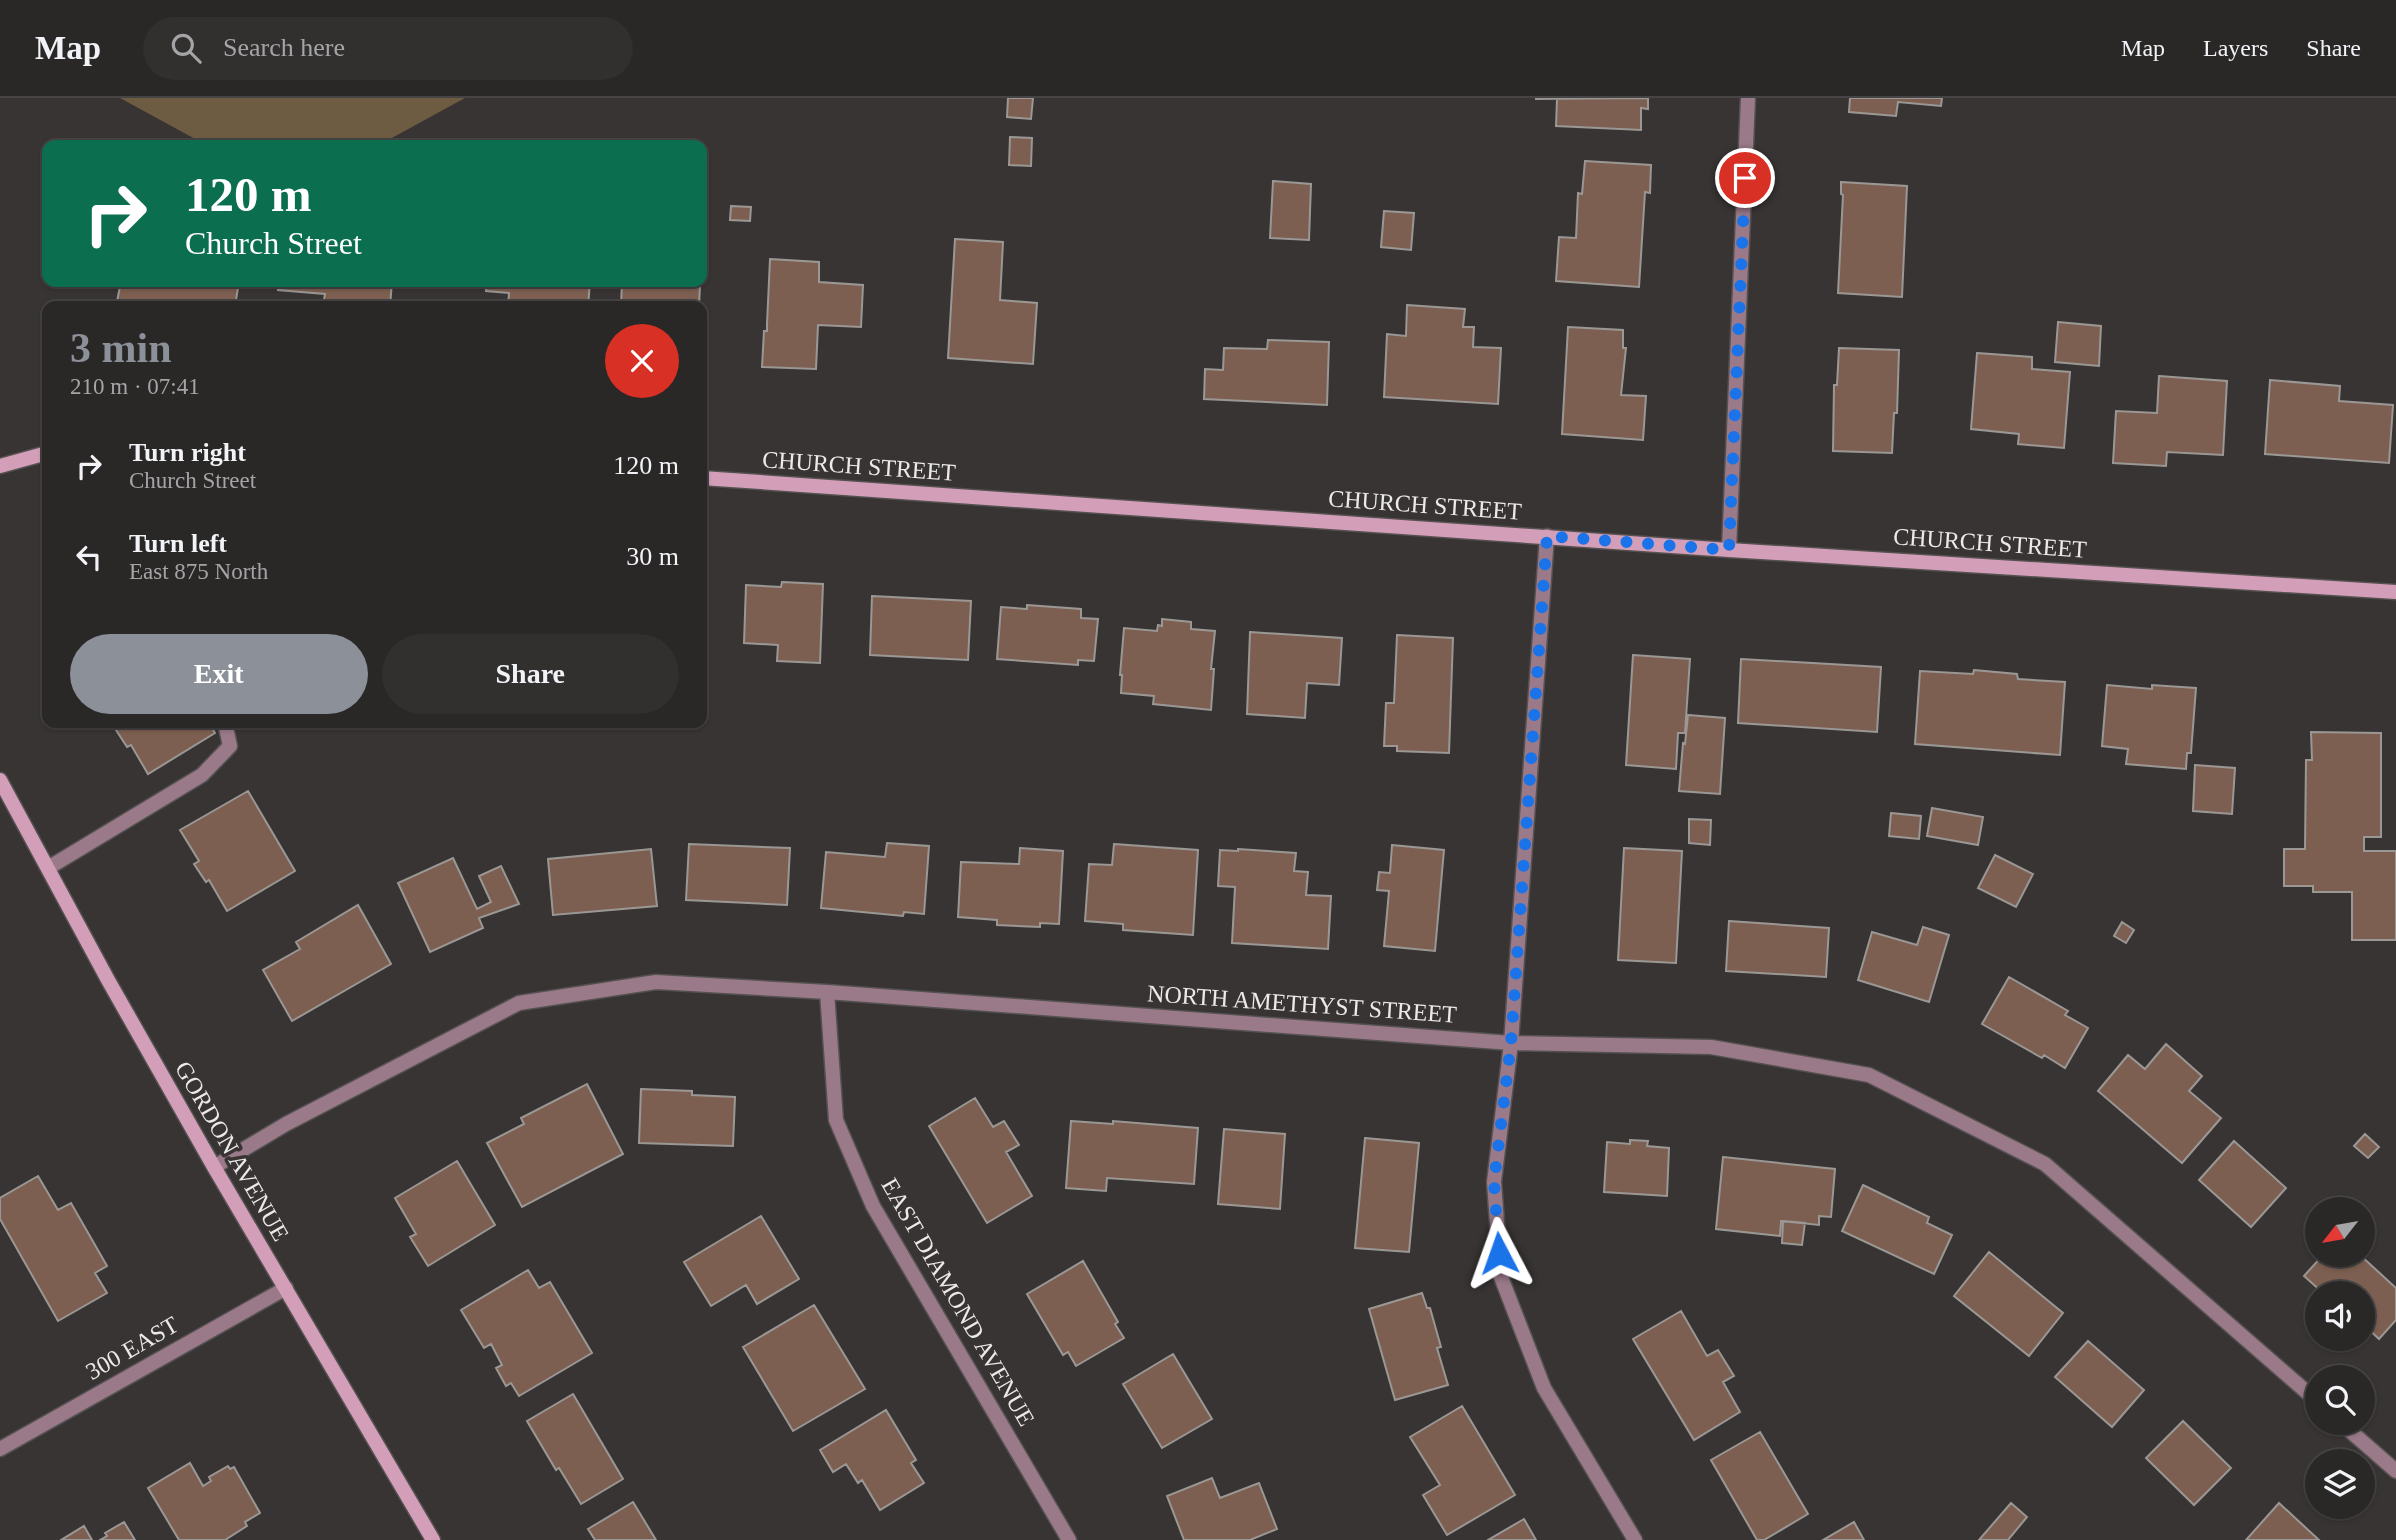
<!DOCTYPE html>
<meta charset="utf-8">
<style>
body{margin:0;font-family:Georgia,serif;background:#322f2f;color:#f1f3f6;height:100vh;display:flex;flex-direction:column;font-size:26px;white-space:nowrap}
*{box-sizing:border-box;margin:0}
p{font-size:23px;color:#a5a5a7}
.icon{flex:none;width:38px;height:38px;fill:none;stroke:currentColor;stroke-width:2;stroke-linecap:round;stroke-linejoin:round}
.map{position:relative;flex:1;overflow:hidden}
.details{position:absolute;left:42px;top:203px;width:665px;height:427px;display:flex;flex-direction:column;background:#2a2727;border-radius:14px;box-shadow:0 2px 5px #0004,0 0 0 2px #464444}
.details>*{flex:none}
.top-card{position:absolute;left:42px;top:42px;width:665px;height:147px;border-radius:14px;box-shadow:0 2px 5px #0004,0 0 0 2px #464444;background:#0b6e4f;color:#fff;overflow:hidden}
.needle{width:46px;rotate:239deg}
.fabs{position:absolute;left:2305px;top:1099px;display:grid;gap:14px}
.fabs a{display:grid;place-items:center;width:70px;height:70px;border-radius:50%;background:#2a2727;box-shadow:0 2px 5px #0004,0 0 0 2px #464444;font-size:35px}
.pin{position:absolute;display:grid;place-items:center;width:60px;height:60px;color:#fff;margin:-30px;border:4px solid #fff;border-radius:50%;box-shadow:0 2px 7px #0007}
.me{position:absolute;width:77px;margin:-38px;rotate:356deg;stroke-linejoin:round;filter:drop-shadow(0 0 5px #0008)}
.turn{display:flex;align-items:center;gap:24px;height:147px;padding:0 28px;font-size:32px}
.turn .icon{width:91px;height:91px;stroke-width:2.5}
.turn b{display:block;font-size:49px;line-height:60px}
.round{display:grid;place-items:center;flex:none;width:74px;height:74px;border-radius:37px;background:#322f2f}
.head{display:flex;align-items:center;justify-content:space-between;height:119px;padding:0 28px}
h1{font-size:42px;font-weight:700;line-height:52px;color:#8c9099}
.cta{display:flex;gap:14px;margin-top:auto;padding:14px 28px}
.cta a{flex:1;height:80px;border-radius:42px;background:#8c9099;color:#fff;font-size:28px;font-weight:700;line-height:80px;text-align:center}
.cta a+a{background:#322f2f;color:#f1f3f6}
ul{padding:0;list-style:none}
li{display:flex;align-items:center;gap:21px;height:91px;padding:0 28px}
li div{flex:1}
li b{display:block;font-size:26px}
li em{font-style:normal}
header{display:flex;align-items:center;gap:42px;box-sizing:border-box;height:98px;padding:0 35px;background:#2a2727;border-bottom:2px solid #464444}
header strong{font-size:33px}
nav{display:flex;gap:38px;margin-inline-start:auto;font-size:24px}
.search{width:490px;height:63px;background:#322f2f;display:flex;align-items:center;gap:18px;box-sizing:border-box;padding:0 24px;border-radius:38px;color:#a5a5a7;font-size:26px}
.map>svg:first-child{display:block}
.forest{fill:#6d5c41}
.building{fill:#7c5f50;stroke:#9a9795;stroke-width:2}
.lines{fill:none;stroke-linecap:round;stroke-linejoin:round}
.lane-casing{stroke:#555151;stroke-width:17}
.street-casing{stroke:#555151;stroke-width:17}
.secondary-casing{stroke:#555151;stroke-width:17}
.lane{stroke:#9a7989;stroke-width:14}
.street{stroke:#9a7989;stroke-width:14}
.secondary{stroke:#d39eb8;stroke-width:14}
.route{stroke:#1a73e8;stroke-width:12;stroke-dasharray:0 21.6}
.labels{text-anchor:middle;stroke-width:7;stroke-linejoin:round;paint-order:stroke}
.street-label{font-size:24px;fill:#ebe9e9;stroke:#383434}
</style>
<header>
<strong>Map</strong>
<div class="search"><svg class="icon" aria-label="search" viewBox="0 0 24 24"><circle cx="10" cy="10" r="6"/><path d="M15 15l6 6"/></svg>Search here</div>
<nav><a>Map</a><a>Layers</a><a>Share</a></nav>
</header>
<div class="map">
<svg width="2396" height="1442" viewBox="0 0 2396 1442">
<rect width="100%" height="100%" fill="#383434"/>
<path class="forest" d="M 120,0 L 465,0 L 379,47 L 263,47 L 197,42 Z"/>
<path class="building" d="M 1008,0 L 1033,0 L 1031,21 L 1007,19 Z
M 1648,0 L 1648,11 L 1641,10 L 1641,32 L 1556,28 L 1557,1 L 1535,1 Z
M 1850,0 L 1942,0 L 1941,8 L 1898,4 L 1896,18 L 1849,14 Z
M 1010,39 L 1032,40 L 1031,68 L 1009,67 Z
M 1585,63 L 1651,67 L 1650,95 L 1645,94 L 1639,189 L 1556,183 L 1559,139 L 1576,140 L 1578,95 L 1582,96 Z
M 1273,83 L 1311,86 L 1309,142 L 1270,140 Z
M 1841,84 L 1907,88 L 1902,199 L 1838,195 L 1843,97 L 1841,96 Z
M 731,108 L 751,109 L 750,123 L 730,122 Z
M 1384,113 L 1414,115 L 1411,152 L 1381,149 Z
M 955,141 L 1003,144 L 1000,202 L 1037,205 L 1033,266 L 948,260 Z
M 770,161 L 819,164 L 819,184 L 863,187 L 861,229 L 818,227 L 816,271 L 762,269 L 764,233 L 767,233 L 767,226 Z
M 121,184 L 239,184 L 235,208 L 116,208 Z
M 279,184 L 392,184 L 390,208 L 323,208 L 325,196 L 278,192 Z
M 487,184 L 590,184 L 588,208 L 508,208 L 509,195 L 486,193 Z
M 622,184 L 700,187 L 699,208 L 621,208 Z
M 1407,207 L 1465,211 L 1463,229 L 1474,229 L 1473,249 L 1501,250 L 1498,306 L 1384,299 L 1387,236 L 1406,238 Z
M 2058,224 L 2101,228 L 2099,268 L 2055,264 Z
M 1568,229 L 1623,232 L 1623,250 L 1626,250 L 1621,297 L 1646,298 L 1643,342 L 1562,336 Z
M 1268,242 L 1329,244 L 1327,307 L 1204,301 L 1205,271 L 1223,272 L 1224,250 L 1267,251 Z
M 1839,250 L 1899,252 L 1897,315 L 1894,315 L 1892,355 L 1833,353 L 1834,287 L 1837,287 Z
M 1977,255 L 2032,259 L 2032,271 L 2070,274 L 2064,350 L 2018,346 L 2019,336 L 1971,331 Z
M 2159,278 L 2227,283 L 2223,357 L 2167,354 L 2166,368 L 2113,365 L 2116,313 L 2157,315 Z
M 2270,282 L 2340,288 L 2339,303 L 2393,307 L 2389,365 L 2265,356 Z
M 782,484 L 823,486 L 820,565 L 777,563 L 778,547 L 744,545 L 746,487 L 781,489 Z
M 872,498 L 971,503 L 968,562 L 870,557 Z
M 1027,507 L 1081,511 L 1081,520 L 1098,521 L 1094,563 L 1078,562 L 1078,567 L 997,561 L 1001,509 L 1027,511 Z
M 1162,521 L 1191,524 L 1191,531 L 1215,533 L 1211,571 L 1214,571 L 1211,612 L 1153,606 L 1154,598 L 1121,595 L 1122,577 L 1120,577 L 1124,530 L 1157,533 L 1158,527 L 1162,528 Z
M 1250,534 L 1342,540 L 1339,587 L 1307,585 L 1305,620 L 1247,616 Z
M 1397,537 L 1453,540 L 1449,655 L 1397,653 L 1397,648 L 1384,648 L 1386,605 L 1394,605 Z
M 1633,557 L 1690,561 L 1685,635 L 1678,635 L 1676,671 L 1626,667 Z
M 1741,561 L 1881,569 L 1877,634 L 1738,625 Z
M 1974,572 L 2017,576 L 2018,581 L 2065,584 L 2060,657 L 1915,646 L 1920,573 L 1973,576 Z
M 2107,587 L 2152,591 L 2152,587 L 2196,590 L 2191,655 L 2187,655 L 2186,671 L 2126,666 L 2128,651 L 2102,648 Z
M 1688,617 L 1725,620 L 1720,696 L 1679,693 L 1683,645 L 1685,646 Z
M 118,625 L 209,625 L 215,635 L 148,676 L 131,647 L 127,649 L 114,629 Z
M 2311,634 L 2381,635 L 2381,739 L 2364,739 L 2364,753 L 2396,753 L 2396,842 L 2352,842 L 2352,794 L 2313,794 L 2313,788 L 2284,788 L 2284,751 L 2305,751 L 2306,662 L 2312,662 Z
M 2195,667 L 2235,670 L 2232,716 L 2193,713 Z
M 248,693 L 295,773 L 227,813 L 209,782 L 206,784 L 194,766 L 199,763 L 180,732 Z
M 1932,710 L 1983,719 L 1978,747 L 1927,738 Z
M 1891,715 L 1921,718 L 1919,741 L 1889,738 Z
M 1689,721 L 1711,722 L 1710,747 L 1689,745 Z
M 887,745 L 929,748 L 924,816 L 904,814 L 903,818 L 821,810 L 826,754 L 885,759 Z
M 689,746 L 790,750 L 787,807 L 686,802 Z
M 1114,746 L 1198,752 L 1193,837 L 1123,832 L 1123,826 L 1085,823 L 1089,766 L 1112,767 Z
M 1392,747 L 1444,752 L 1435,853 L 1384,848 L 1389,793 L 1377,792 L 1379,774 L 1390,775 Z
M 1020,750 L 1063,753 L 1059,826 L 1040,825 L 1040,829 L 997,827 L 997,822 L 958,819 L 961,764 L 1019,766 Z
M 1624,750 L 1682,753 L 1676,865 L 1618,862 Z
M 651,751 L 657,808 L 553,817 L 548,761 Z
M 1238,751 L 1296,755 L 1294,773 L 1308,774 L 1306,797 L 1331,798 L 1328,851 L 1232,845 L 1235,789 L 1218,788 L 1220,752 L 1238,753 Z
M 1995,757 L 2033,776 L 2016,809 L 1978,790 Z
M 453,760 L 477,811 L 491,804 L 479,778 L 501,768 L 519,806 L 479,820 L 483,830 L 430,854 L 398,785 Z
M 358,807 L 391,866 L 292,923 L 263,872 L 300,851 L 296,844 Z
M 1729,823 L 1829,830 L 1826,879 L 1726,873 Z
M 2122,824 L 2134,832 L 2126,845 L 2114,838 Z
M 1923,829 L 1949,837 L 1929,904 L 1858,882 L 1872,834 L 1917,847 Z
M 2009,879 L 2068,913 L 2065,917 L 2088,930 L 2065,970 L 2044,957 L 2042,960 L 1982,926 Z
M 2166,946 L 2202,978 L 2189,993 L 2221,1020 L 2182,1065 L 2098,993 L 2128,957 L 2145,971 Z
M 587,986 L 623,1056 L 522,1109 L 487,1045 L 524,1026 L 521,1020 Z
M 641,991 L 692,993 L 692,997 L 735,999 L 733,1048 L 639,1045 Z
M 975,1000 L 993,1029 L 1004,1023 L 1019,1047 L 1006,1054 L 1032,1098 L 987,1125 L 929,1028 Z
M 1071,1023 L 1113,1026 L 1113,1023 L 1198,1030 L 1194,1086 L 1107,1080 L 1106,1093 L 1066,1090 Z
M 1224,1031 L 1285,1036 L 1280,1111 L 1218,1106 Z
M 2365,1036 L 2379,1049 L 2368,1060 L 2354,1048 Z
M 1365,1040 L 1419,1045 L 1409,1154 L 1355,1150 Z
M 1630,1042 L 1648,1043 L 1647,1048 L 1669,1050 L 1667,1098 L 1604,1094 L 1607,1044 L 1630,1046 Z
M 2234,1043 L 2286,1090 L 2251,1129 L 2199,1082 Z
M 1723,1059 L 1835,1071 L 1831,1119 L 1819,1118 L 1819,1127 L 1781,1123 L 1780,1138 L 1716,1131 Z
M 457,1063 L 495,1127 L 428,1168 L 410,1139 L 416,1136 L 395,1100 Z
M 38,1078 L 58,1112 L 71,1105 L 107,1168 L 95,1175 L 107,1195 L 58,1223 L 0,1121 L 0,1100 Z
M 1863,1087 L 1929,1119 L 1927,1125 L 1952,1137 L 1934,1176 L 1842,1133 Z
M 761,1118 L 799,1181 L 757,1206 L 746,1187 L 711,1208 L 684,1164 Z
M 1783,1123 L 1805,1125 L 1802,1147 L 1782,1145 Z
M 1989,1154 L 2063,1215 L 2029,1258 L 1954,1198 Z
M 2323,1157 L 2360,1157 L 2396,1190 L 2396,1222 L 2379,1241 L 2362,1225 L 2362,1195 L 2323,1195 L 2304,1178 Z
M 1083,1163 L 1118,1224 L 1115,1226 L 1124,1240 L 1076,1268 L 1068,1254 L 1063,1257 L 1027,1196 Z
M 528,1172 L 539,1190 L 550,1184 L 592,1255 L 519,1298 L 511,1285 L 506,1288 L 496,1270 L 502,1267 L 491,1246 L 484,1250 L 461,1212 Z
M 1422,1195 L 1427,1210 L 1430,1210 L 1441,1249 L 1437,1250 L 1448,1287 L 1395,1302 L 1369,1211 Z
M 814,1207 L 865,1291 L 793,1333 L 743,1249 Z
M 1681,1213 L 1707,1258 L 1718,1252 L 1734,1278 L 1723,1284 L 1740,1314 L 1694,1342 L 1633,1241 Z
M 2088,1243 L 2144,1292 L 2112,1329 L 2055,1279 Z
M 1173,1256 L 1212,1321 L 1162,1350 L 1123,1286 Z
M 573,1296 L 623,1381 L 581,1406 L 559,1370 L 556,1372 L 527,1323 Z
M 1462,1308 L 1515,1397 L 1447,1437 L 1423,1397 L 1440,1387 L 1410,1339 Z
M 886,1312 L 916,1362 L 911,1365 L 924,1385 L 880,1412 L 862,1382 L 858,1385 L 846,1366 L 833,1374 L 820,1352 Z
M 2183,1323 L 2231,1370 L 2194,1407 L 2146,1360 Z
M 1760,1334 L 1808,1416 L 1764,1442 L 1757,1442 L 1711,1362 Z
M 190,1365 L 203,1388 L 211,1383 L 209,1379 L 228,1368 L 230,1371 L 234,1369 L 260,1415 L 245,1424 L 247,1428 L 225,1442 L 179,1442 L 148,1390 Z
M 1212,1380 L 1220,1400 L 1259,1385 L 1277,1431 L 1250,1442 L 1184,1442 L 1167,1398 Z
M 633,1404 L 656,1442 L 595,1442 L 588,1431 Z
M 2011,1405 L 2027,1419 L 2008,1442 L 1979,1442 Z
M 2279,1405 L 2319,1442 L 2246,1442 Z
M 1524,1421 L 1536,1442 L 1488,1442 Z
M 124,1424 L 135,1442 L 100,1442 L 107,1438 L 105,1435 Z
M 1854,1424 L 1864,1442 L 1823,1442 Z
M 84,1428 L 92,1442 L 61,1442 Z"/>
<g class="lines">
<defs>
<path id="lane" d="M 48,770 L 202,677 L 230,648 L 225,625"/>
<path id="street" d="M 1547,438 L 1511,945 L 1494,1084 L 1501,1179 L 1544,1290 L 1635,1442
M 1729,452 L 1748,0
M 827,894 L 836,1022 L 873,1108 L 1069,1442
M 214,1069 L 286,1026 L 519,905 L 656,884 L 827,894 L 1511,945 L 1711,949 L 1869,977 L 2045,1066 L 2317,1303
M 2341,1325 L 2396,1373
M 0,1351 L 286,1190"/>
<path id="secondary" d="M 0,368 L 47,355
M 702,380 L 1729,452 L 2396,494
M 0,682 L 108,882 L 214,1069 L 433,1442"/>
</defs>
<use href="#lane" class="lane-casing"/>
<use href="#street" class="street-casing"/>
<use href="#secondary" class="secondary-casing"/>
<use href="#lane" class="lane"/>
<use href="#street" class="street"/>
<use href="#secondary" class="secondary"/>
</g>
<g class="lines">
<path class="route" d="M 1499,1155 L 1494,1084 L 1511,945 L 1547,438 L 1729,452 L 1745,80"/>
</g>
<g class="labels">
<g class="street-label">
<text transform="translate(859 368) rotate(4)" y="8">CHURCH STREET</text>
<text transform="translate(1425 407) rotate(4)" y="8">CHURCH STREET</text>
<text transform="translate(1990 445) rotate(4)" y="8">CHURCH STREET</text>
<text transform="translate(1302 906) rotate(4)" y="8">NORTH AMETHYST STREET</text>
<text transform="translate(232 1053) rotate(60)" y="8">GORDON AVENUE</text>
<text transform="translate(958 1204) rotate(60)" y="8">EAST DIAMOND AVENUE</text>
<text transform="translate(132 1250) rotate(-30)" y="8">300 EAST</text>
</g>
</g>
</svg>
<div class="fabs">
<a><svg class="needle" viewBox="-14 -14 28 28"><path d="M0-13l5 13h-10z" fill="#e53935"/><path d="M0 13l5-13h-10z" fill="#a5a5a7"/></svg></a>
<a><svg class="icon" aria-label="sound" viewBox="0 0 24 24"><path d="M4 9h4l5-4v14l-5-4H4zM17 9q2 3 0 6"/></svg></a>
<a><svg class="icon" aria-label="search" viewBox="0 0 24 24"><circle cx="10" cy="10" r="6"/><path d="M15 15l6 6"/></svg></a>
<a><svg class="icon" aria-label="layers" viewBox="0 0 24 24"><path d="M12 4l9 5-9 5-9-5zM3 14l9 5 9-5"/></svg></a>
</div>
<div class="pin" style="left:1745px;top:80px;background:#d93025"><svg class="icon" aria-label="arrive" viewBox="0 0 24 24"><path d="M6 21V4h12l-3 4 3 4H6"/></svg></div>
<svg class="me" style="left:1499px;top:1155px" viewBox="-20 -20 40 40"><path d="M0-17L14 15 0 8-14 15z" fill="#1a73e8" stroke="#fff" stroke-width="4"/></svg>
<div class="top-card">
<div class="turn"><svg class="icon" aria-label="right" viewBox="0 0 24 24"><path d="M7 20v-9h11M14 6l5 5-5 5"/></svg><div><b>120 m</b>Church Street</div></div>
</div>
<section class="details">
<div class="head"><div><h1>3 min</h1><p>210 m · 07:41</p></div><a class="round" style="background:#d93025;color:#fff"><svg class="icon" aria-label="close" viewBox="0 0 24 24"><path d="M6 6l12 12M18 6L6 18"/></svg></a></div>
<ul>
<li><svg class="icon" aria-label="right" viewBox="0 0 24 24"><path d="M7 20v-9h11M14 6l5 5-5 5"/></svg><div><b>Turn right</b><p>Church Street</p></div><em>120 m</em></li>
<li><svg class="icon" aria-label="left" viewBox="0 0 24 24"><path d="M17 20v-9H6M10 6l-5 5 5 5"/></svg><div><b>Turn left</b><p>East 875 North</p></div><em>30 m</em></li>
</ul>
<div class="cta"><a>Exit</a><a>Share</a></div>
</section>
</div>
